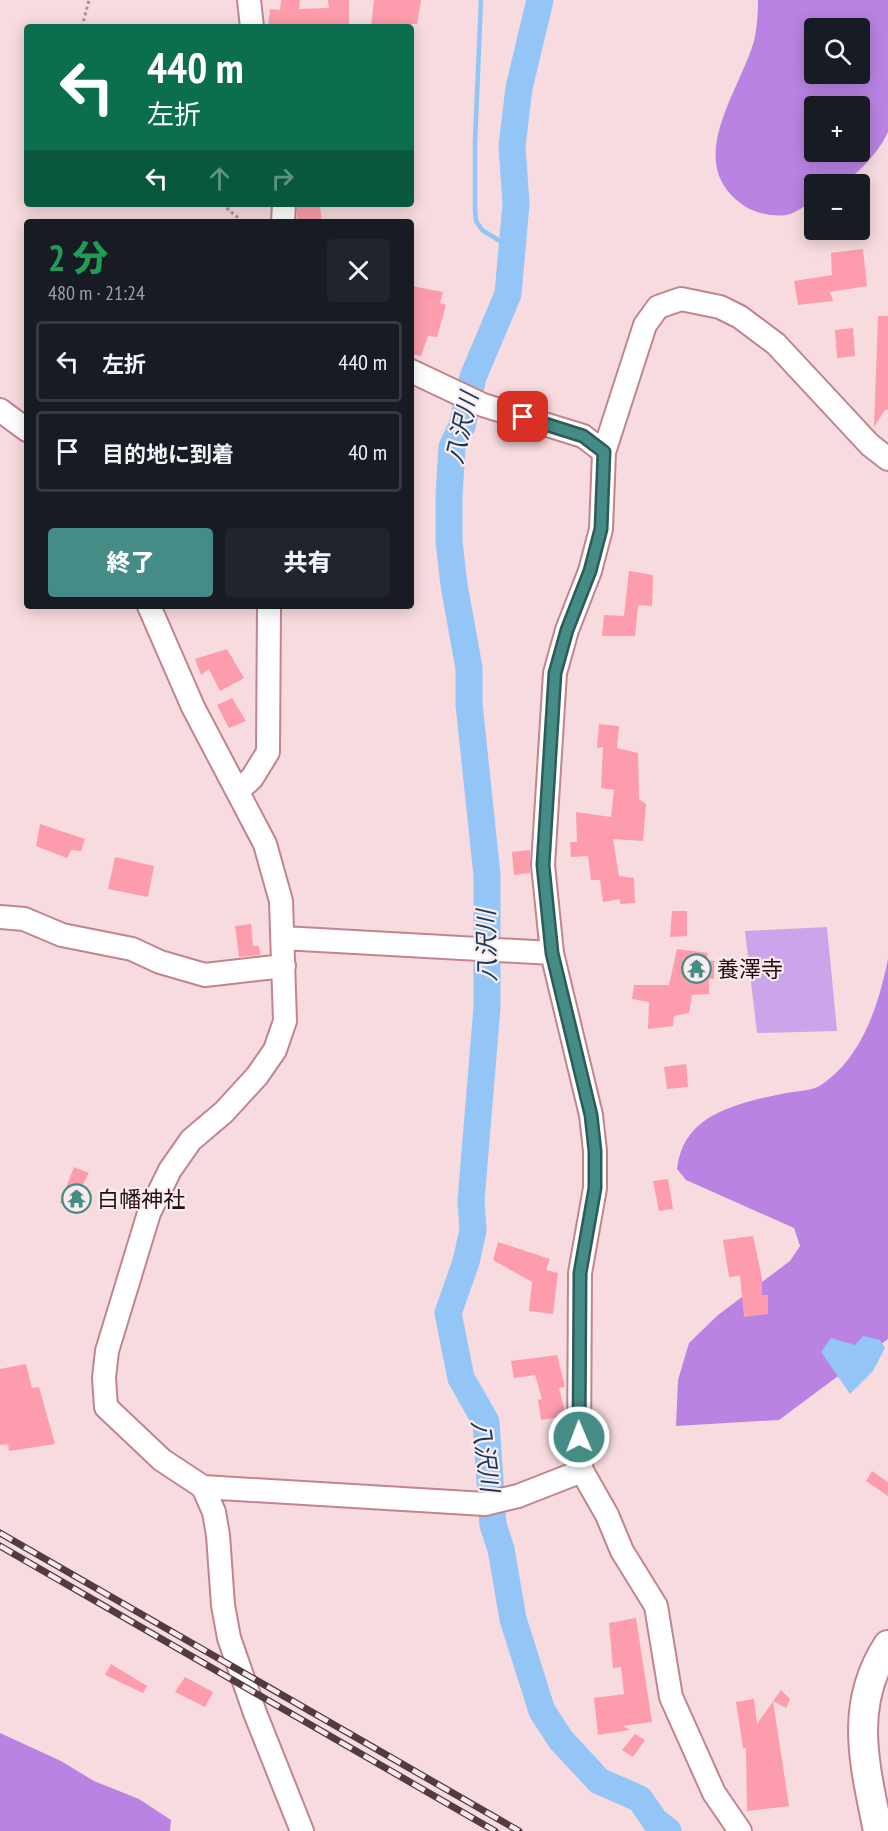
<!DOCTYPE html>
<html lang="ja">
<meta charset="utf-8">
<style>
body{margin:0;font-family:"PT Sans Narrow","Noto Sans JP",sans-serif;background:#20242c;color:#f1f3f6;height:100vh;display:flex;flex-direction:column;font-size:22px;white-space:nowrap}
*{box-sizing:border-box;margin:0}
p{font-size:20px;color:#9ea1a6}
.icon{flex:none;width:33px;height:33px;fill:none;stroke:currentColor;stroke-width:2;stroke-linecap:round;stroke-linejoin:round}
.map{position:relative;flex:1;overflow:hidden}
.side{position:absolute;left:24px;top:219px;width:390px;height:390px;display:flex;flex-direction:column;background:#171b24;border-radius:6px;box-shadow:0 3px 15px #0003}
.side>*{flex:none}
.guide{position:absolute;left:24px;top:24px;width:390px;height:183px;border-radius:6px;box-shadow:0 3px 15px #0003;background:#0b6e4f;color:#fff;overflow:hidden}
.tools{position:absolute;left:804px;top:18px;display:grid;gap:12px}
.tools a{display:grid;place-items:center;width:66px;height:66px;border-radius:6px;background:#171b24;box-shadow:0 3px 15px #0003;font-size:30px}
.pin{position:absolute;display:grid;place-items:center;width:51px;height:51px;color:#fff;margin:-26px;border-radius:12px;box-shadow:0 3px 9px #0006}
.me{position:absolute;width:66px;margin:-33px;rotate:359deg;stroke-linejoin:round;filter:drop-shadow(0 0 4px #0008)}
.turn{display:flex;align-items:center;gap:21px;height:126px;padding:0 24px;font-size:27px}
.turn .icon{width:78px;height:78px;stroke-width:2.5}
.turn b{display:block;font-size:42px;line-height:51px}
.lanes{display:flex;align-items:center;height:57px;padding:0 24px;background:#0003;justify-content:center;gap:30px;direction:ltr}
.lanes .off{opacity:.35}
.round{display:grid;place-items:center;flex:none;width:63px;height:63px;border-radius:6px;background:#20242c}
.overview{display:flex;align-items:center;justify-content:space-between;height:102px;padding:0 24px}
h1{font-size:36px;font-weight:800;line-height:45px;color:#1e9e55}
.button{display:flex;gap:12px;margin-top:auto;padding:12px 24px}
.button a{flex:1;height:69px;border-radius:6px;background:#458c86;color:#fff;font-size:24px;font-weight:800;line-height:69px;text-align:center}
.button a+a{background:#20242c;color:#f1f3f6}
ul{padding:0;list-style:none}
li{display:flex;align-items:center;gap:18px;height:81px;margin:0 12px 9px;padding:0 12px;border:3px solid #363941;border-radius:6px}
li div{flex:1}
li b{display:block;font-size:22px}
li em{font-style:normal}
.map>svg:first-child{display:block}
.green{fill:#cba4ea}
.forest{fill:#ba83e3;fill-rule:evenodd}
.water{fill:#93c5f7}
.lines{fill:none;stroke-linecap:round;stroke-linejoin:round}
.stream{stroke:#93c5f7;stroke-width:4.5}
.river{stroke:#93c5f7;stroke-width:27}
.building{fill:#fd9cac}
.minor-casing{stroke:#c2848d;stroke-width:26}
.major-casing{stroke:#c2848d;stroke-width:32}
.path{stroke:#ac9295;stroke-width:3;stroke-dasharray:3 3;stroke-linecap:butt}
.minor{stroke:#fff;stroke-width:22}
.major{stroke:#fff;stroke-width:28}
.rail-casing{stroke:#533b3f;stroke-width:7}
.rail{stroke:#faecee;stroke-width:4.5;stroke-dasharray:14;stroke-linecap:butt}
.route-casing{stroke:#2d5b57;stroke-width:15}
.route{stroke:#458c86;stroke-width:10}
.labels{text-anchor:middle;stroke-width:4.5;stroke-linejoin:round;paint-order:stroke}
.poi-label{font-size:22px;fill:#230c11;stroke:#faecee;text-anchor:start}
.water-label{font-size:24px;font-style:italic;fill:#153859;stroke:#faecee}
</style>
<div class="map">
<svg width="888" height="1831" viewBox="0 0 888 1831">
<rect width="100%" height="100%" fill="#f7dbde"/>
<path class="green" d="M 827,927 L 837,1031 L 757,1033 L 745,931 Z"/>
<path class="forest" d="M 758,0 L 888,0 L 888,132 C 880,150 857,177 839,184 C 832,186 821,184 814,184 L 814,200 C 807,204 795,214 786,215 C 775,217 755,213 746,207 C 681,165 738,95 754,41 C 757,29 758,13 758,0 ZM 814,28 L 860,28 L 860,74 L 814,74 ZM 814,106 L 860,106 L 860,152 L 814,152 Z
M 888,959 L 888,1339 L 779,1420 L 676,1426 L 678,1380 L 689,1343 L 718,1315 L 790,1261 L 800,1246 L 794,1228 L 686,1180 L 677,1169 C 683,1113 739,1103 786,1093 C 797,1091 812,1091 821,1085 C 862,1058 879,1004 888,959 Z
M 0,1733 L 61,1761 L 94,1781 L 139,1799 L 171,1820 L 170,1831 L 0,1831 Z"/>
<path class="water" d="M 863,1336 L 880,1340 L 885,1348 L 873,1371 L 850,1394 L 821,1352 L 831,1338 L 855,1345 Z"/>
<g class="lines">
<path class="stream" d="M 481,0 L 475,142 L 475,209 L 476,221 L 482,230 L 513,249"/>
<path class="river" d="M 540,0 L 519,88 L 512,146 L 516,204 L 508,294 L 473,377 L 462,426 L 452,447 L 449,496 L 449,541 L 454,585 L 469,668 L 469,704 L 487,875 L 487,1007 L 471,1201 L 473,1230 L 466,1262 L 448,1313 L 461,1378 L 486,1422 L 493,1525 L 501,1549 L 513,1619 L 542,1711 L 561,1740 L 599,1781 L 640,1799 L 655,1821 L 668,1831"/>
</g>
<path class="building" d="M 281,0 L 300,0 L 299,9 L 329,8 L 328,0 L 349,0 L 349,27 L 268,27 L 270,9 L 280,10 Z
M 374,0 L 421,0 L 417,24 L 411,24 L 410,27 L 371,27 Z
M 297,206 L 320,207 L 322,222 L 297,222 Z
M 863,249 L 867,286 L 830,292 L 833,301 L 798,305 L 794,281 L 832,275 L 831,253 Z
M 411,286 L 443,292 L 440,303 L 446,305 L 437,337 L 428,336 L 421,356 L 411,354 Z
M 878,316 L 888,316 L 888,410 L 885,410 L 874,427 Z
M 853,328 L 855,356 L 837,358 L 835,330 Z
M 629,571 L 653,575 L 652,606 L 638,605 L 635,636 L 602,636 L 604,615 L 624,616 Z
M 227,649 L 244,678 L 220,691 L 209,669 L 201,675 L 195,659 Z
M 232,698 L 246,721 L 229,728 L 217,705 Z
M 599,724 L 619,726 L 617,748 L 638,753 L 639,799 L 646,804 L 643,841 L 613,839 L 619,876 L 634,878 L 635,903 L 620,904 L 620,899 L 603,902 L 600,880 L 591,880 L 588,856 L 571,857 L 570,842 L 577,842 L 576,812 L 611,817 L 614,790 L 601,788 L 603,747 L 597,748 Z
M 40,824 L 85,839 L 81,851 L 71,850 L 67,858 L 36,846 Z
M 530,850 L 530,873 L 514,875 L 512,852 Z
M 115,857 L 154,866 L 148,897 L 108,889 Z
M 672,911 L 687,911 L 687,936 L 670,937 Z
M 251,924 L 253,946 L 259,946 L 260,955 L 239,957 L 235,926 Z
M 677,949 L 708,953 L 706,960 L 714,961 L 714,979 L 709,979 L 709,994 L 692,995 L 689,1013 L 674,1016 L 673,1026 L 648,1029 L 649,1002 L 632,999 L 634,985 L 669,985 Z
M 686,1064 L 688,1087 L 667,1089 L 664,1067 Z
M 74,1167 L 89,1173 L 81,1188 L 88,1193 L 80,1212 L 60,1203 Z
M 668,1179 L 673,1209 L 659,1211 L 653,1181 Z
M 753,1236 L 762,1278 L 762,1295 L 768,1295 L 768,1314 L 744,1317 L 740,1276 L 729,1277 L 723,1240 Z
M 498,1242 L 550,1259 L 546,1270 L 558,1273 L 553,1314 L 529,1311 L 532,1282 L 493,1260 Z
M 557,1355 L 565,1387 L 559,1388 L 566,1416 L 541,1420 L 538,1400 L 542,1399 L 535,1375 L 514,1378 L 511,1361 Z
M 26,1364 L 32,1388 L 39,1387 L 55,1444 L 9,1451 L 8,1444 L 0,1445 L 0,1369 Z
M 872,1471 L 888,1482 L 888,1496 L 866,1481 Z
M 636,1618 L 652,1722 L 623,1726 L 630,1730 L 598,1735 L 594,1698 L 624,1694 L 621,1667 L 613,1668 L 609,1623 Z
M 111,1664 L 147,1686 L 143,1693 L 105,1675 Z
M 185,1677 L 213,1692 L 205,1707 L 175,1692 Z
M 781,1690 L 790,1699 L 786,1708 L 773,1701 L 789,1806 L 747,1811 L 746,1748 L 743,1748 L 736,1702 L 754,1699 L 757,1724 Z
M 635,1734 L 645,1740 L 633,1757 L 622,1750 Z"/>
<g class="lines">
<defs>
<path id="minor" d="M 249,0 L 252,27
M 283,222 L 284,204
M 411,371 L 483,405 L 583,436 L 604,452
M 0,410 L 27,430
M 149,606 L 193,707 L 265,844 L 281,901 L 285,1021 L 275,1050 L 257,1076 L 224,1112 L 191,1140 L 170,1170 L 149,1213 L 107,1351 L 104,1378 L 106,1407 L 162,1460 L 203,1487 L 214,1512 L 218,1535 L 223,1605 L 229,1638 L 255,1713 L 302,1831
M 238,791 L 252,778 L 268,752 L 269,606
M 0,917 L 24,919 L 62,935 L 132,949 L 160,962 L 205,975 L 284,966
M 283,938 L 552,953
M 203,1487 L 485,1504 L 518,1496 L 582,1471
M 740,1831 L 714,1793 L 671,1697 L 656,1606 L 622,1551 L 607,1515 L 582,1471 L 579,1455 L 580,1273 L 595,1188 L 595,1151 L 591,1115 L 552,953 L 543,865 L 555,673 L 567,630 L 590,571 L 601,529 L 604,452 L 645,325 L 658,307 L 681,299 L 720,307 L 740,317 L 776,344 L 870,445 L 888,459"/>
<path id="major" d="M 878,1831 C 865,1765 848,1706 888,1645"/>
</defs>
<use href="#minor" class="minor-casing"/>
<use href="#major" class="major-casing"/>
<path class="path" d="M 82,27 L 89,0
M 222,204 L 243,222"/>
<use href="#minor" class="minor"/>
<use href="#major" class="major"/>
<defs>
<path id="rail" d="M 0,1533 L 519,1831
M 0,1546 L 495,1831"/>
</defs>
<use href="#rail" class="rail-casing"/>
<use href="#rail" class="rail"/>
</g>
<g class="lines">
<defs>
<path id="route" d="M 523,417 L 583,436 L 604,452 L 601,529 L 590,571 L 567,630 L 555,673 L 543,865 L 552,953 L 591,1115 L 595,1151 L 595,1188 L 580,1273 L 579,1437"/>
</defs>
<use href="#route" class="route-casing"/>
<use href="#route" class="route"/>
</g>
<defs>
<symbol id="temple-ring" viewBox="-11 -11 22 22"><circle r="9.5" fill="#faecee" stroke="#458c86" stroke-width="1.5"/><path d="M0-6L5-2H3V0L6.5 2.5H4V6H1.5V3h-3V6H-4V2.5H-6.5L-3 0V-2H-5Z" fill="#458c86"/></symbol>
</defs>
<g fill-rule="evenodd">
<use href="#temple-ring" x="680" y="952" width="33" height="33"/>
<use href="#temple-ring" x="60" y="1182" width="33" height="33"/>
</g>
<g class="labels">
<g class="poi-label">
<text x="717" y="977">養澤寺</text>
<text x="97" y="1207">白幡神社</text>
</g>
<g class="water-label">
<text transform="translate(462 428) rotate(-77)" y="8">八沢川</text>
<text transform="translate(487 946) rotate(-91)" y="8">八沢川</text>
<text transform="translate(485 1456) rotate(82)" y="8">八沢川</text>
</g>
</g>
</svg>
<div class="tools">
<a><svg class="icon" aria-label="search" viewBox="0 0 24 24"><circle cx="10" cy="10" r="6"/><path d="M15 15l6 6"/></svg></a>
<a>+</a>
<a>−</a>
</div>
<div class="pin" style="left:523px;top:417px;background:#d93025"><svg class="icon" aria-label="arrive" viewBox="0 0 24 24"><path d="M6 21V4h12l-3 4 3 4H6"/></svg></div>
<svg class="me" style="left:579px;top:1437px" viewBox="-20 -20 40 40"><circle r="17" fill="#458c86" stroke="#fff" stroke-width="3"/><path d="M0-11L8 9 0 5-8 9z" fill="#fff"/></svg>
<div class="guide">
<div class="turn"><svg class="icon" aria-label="left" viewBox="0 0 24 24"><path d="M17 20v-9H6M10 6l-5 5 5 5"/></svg><div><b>440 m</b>左折</div></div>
<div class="lanes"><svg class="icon" aria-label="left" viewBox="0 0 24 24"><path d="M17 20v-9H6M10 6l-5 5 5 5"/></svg><svg class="icon off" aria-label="ahead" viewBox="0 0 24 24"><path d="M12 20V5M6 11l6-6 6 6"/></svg><svg class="icon off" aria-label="right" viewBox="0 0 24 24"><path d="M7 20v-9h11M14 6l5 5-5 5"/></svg></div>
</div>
<section class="side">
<div class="overview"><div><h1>2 分</h1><p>480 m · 21:24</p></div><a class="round"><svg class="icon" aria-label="close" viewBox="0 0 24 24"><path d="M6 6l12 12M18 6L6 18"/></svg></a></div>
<ul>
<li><svg class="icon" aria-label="left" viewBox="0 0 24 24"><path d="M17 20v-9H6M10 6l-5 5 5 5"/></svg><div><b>左折</b></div><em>440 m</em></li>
<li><svg class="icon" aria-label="arrive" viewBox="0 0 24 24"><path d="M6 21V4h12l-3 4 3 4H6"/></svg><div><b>目的地に到着</b></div><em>40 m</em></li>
</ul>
<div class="button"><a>終了</a><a>共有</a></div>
</section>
</div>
